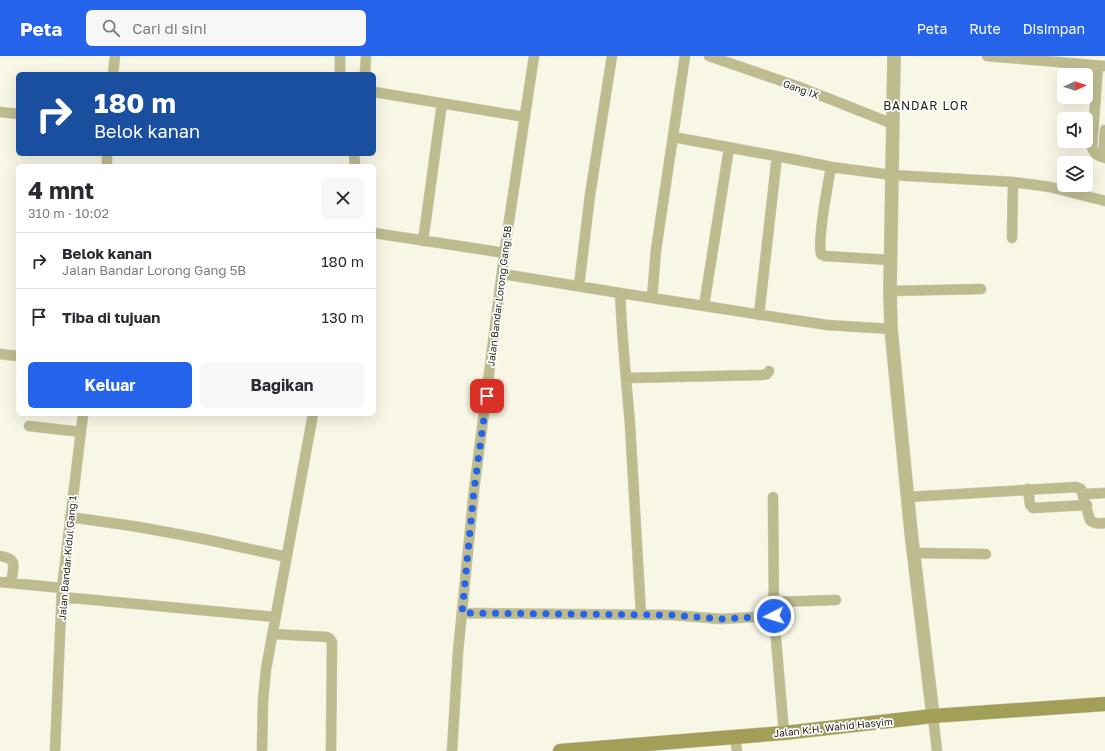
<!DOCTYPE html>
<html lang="id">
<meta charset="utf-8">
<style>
body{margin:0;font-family:"Golos Text",sans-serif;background:#f7f7f7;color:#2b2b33;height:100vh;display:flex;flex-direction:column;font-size:15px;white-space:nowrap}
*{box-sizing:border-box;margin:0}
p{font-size:13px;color:#7c7c81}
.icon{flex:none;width:22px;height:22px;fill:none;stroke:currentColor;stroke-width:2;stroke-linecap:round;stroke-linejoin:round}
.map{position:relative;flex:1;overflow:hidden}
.drawer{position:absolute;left:16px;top:108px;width:360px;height:252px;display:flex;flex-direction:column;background:#fff;border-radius:6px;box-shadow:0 4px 16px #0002}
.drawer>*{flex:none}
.banner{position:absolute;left:16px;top:16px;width:360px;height:84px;border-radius:6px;box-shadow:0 4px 16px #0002;background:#1a4fa0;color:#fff;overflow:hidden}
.needle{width:26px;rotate:87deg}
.controls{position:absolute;left:1057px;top:12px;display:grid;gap:8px}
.controls a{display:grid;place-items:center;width:36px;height:36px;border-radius:6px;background:#fff;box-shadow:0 4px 16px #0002;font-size:20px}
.pin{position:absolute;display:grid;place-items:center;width:34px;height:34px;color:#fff;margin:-17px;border-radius:8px;box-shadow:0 2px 6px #0006}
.me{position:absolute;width:44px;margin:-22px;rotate:265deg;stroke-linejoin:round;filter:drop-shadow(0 0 3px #0008)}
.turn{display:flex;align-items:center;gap:14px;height:84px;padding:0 12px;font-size:18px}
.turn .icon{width:52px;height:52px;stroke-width:2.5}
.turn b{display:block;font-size:28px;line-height:34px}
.round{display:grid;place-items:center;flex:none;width:42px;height:42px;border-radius:6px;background:#f7f7f7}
.summary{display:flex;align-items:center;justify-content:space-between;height:68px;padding:0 12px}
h1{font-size:24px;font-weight:700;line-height:30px}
.primary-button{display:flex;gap:8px;margin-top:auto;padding:8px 12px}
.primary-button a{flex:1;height:46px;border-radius:6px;background:#2563eb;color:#fff;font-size:16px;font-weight:700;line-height:46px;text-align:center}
.primary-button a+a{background:#f7f7f7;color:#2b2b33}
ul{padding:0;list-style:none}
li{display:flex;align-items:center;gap:12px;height:56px;padding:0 12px;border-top:1px solid #e1e1e2}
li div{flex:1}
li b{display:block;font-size:15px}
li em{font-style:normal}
header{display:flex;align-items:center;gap:24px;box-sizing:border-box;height:56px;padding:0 20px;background:#2563eb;color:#fff}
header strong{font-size:19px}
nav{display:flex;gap:22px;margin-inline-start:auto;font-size:14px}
.search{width:280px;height:36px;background:#f7f7f7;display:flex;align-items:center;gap:10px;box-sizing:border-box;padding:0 14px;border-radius:6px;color:#7c7c81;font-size:15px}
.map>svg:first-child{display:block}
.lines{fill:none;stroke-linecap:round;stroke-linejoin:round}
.minor-casing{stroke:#d2d1c2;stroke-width:11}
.tertiary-casing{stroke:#d2d1c2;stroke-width:14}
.secondary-casing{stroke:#d2d1c2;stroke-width:15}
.minor{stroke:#bebc8f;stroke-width:10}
.tertiary{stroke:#bebc8f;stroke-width:13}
.secondary{stroke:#a49f58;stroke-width:14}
.route{stroke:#2563eb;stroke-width:7;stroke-dasharray:0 12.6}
.labels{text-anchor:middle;stroke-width:3.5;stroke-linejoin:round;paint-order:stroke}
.street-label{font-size:10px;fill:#24241d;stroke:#fff}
.quarter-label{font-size:12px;letter-spacing:1px;fill:#24241d;stroke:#fff}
</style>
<header>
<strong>Peta</strong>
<div class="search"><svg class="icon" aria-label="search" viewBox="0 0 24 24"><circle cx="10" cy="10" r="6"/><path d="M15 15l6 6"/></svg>Cari di sini</div>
<nav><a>Peta</a><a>Rute</a><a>Disimpan</a></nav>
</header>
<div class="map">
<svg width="1105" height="695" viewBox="0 0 1105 695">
<rect width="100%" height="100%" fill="#f8f7e6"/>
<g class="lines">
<defs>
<path id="minor" d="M 709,0 L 802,32 L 893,68
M 987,0 L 1105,10
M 1098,10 L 1092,91 C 1094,98 1098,100 1105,102
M 113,18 L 115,0
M 340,18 L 340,0
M 365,18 L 366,0
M 374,36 L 525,61
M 0,56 L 18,58
M 673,81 C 726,91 779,100 831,111 C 828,128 817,183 821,198 L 825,200 L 890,204
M 354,98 L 355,110
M 1103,101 L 1105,74
M 107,110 L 107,98
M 831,111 L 892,119 L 1013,126 L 1050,131 L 1105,145
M 374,177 L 505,197
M 1012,182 L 1013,126
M 423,185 L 442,47
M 503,218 L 620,237 L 827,269 L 891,273
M 579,230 L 590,139 L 612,0
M 890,235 L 981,233
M 620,237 C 622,281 626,324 630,368 C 634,431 637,495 641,559
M 652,242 L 656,194 L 685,0
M 704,250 L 729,92
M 759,259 L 777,100
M 0,298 L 18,300
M 626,322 L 762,319 L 767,318 L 769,315
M 29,370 L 81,376
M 1028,433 L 1030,449 L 1033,452 L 1087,449
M 1084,438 L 1105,437
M 773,441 L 774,560 L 784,677
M 908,441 L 1076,431 L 1081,433 L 1090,464 C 1094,468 1099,468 1105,467
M 70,461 L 139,471 L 204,483 L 287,501
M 913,497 L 986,498
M 0,500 C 19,503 13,511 11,527
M 0,526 L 62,532
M 62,541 L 275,561
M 774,546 L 836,544
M 462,557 L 672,559 L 721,563 L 774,560
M 273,578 L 327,581 L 330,583 L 332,586 L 331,695
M 933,660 L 937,695
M 735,681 L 737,695
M 55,695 L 62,532 L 83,358
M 262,695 L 263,644 L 266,613 L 313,358
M 452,695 L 458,596 L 474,434 L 506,185 L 534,0"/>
<path id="tertiary" d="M 894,0 L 890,235 L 891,273 L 911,476 L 933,660"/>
<path id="secondary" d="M 560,695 L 784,677 L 933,660 L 1105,648"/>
</defs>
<use href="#minor" class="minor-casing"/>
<use href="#tertiary" class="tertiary-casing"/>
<use href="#secondary" class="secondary-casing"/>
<use href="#minor" class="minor"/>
<use href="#tertiary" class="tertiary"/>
<use href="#secondary" class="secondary"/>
</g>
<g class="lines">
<path class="route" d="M 487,340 L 474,434 L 462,557 L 672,559 L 721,563 L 774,560"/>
</g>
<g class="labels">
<g class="street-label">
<text transform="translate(801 33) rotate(20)" y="4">Gang IX</text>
<text transform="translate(499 240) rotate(-83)" y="4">Jalan Bandar Lorong Gang 5B</text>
<text transform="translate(67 502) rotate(-85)" y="4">Jalan Bandar Kidul Gang 1</text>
<text transform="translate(833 671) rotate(-6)" y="4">Jalan K.H. Wahid Hasyim</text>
</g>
<g class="quarter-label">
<text x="926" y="54">BANDAR LOR</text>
</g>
</g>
</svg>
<div class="controls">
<a><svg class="needle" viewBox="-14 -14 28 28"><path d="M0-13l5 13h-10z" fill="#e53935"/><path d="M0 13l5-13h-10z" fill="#7c7c81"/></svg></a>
<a><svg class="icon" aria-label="sound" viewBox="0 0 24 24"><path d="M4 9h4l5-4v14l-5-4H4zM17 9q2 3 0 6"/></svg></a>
<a><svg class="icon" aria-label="layers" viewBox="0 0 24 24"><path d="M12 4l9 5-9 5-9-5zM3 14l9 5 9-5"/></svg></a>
</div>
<div class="pin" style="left:487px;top:340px;background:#d93025"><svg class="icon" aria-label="arrive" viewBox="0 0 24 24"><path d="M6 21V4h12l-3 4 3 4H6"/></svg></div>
<svg class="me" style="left:774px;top:560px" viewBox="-20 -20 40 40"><circle r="17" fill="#2563eb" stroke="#fff" stroke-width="3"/><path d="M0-11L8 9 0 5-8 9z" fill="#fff"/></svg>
<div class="banner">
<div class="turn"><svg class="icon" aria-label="right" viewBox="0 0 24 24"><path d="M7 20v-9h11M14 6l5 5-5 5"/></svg><div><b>180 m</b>Belok kanan</div></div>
</div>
<section class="drawer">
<div class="summary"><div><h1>4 mnt</h1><p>310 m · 10:02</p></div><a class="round"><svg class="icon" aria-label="close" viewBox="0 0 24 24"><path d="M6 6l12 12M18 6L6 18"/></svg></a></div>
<ul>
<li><svg class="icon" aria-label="right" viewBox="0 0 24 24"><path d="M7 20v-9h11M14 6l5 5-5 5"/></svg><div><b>Belok kanan</b><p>Jalan Bandar Lorong Gang 5B</p></div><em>180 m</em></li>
<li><svg class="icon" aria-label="arrive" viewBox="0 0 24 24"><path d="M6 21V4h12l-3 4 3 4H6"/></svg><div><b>Tiba di tujuan</b></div><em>130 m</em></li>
</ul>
<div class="primary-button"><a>Keluar</a><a>Bagikan</a></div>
</section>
</div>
